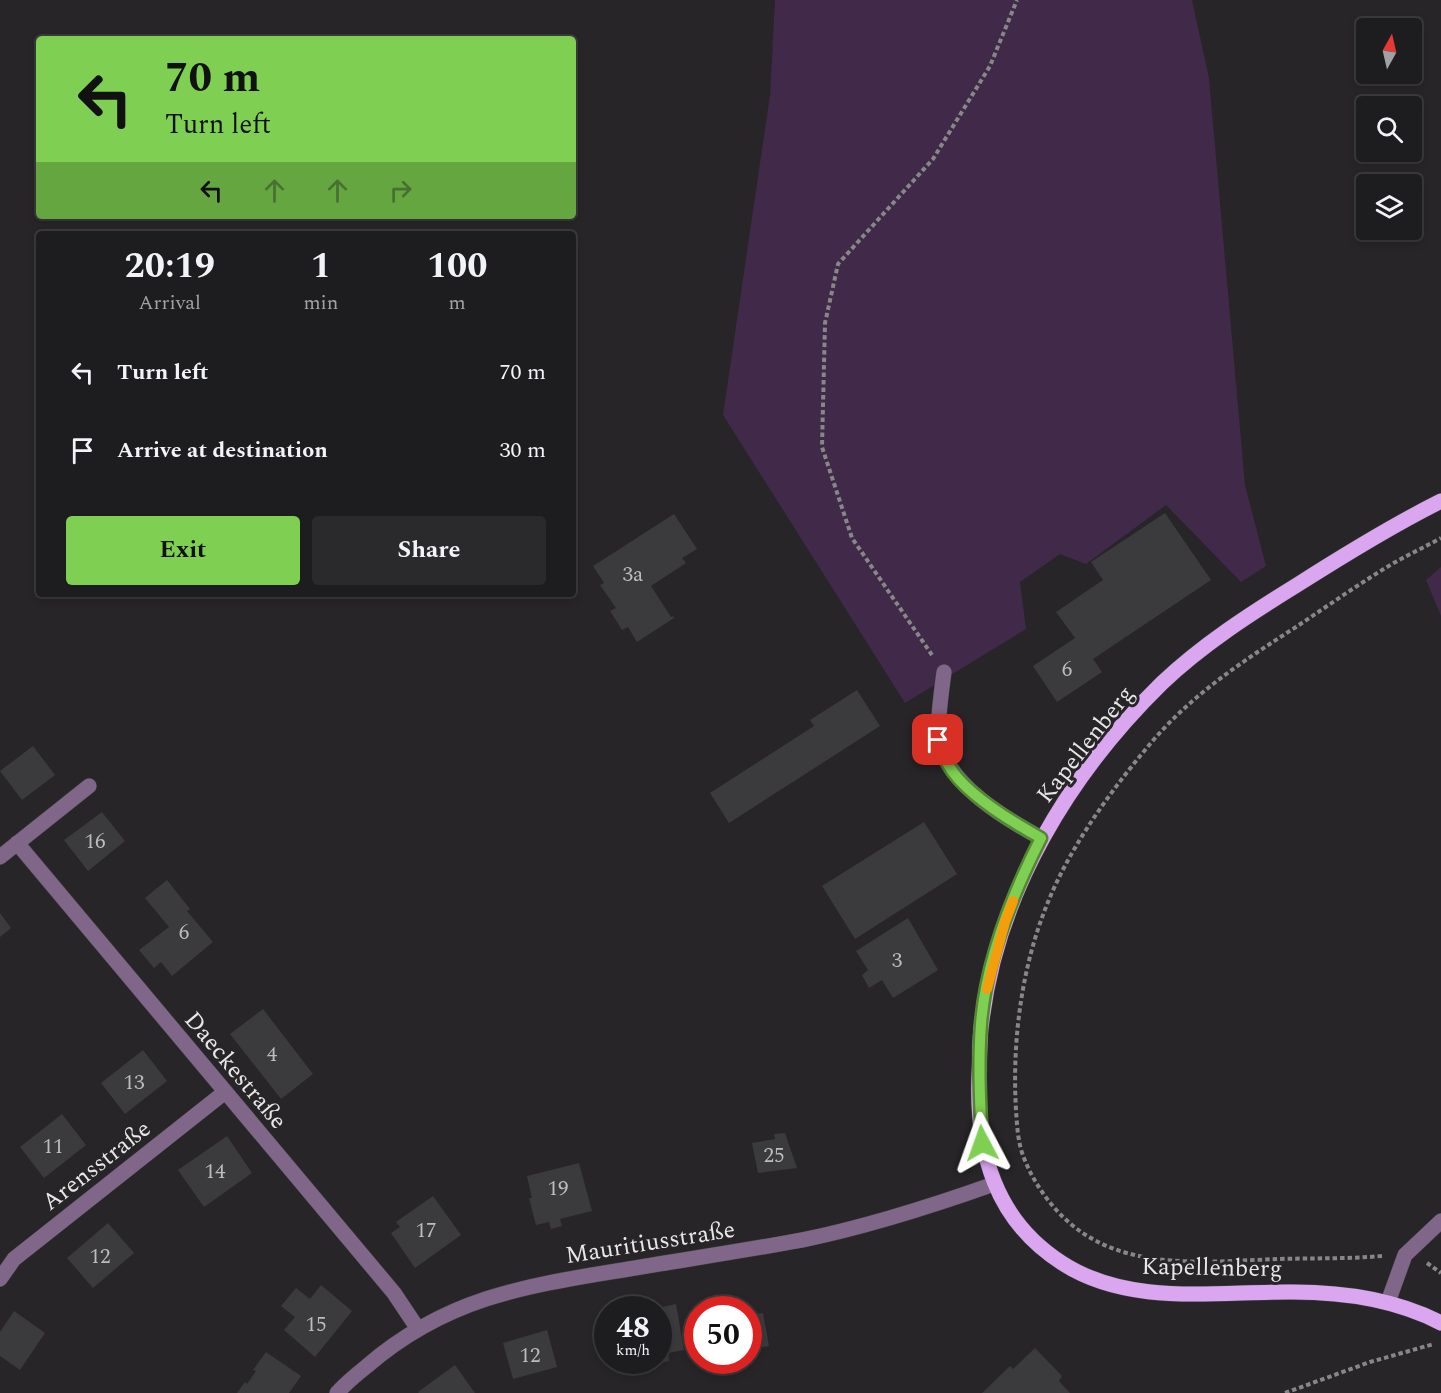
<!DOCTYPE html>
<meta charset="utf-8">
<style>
body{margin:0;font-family:Spectral,serif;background:#2a292b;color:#f1f3f6;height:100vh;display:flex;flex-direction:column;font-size:22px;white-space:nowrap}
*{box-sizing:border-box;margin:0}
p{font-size:20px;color:#a0a1a4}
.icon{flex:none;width:33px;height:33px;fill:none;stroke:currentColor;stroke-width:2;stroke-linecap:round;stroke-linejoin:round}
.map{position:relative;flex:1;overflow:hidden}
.details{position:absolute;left:36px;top:231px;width:540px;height:366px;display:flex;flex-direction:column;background:#1d1c1e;border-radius:6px;box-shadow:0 3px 9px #0003,0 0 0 2px #3b3a3c}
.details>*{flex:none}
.hud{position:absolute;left:36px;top:36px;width:540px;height:183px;border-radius:6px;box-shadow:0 3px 9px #0003,0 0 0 2px #3b3a3c;background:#7fd052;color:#111;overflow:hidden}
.needle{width:39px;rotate:8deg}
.controls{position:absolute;left:1356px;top:18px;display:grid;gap:12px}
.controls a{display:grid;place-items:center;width:66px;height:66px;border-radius:6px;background:#1d1c1e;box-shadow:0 3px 9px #0003,0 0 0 2px #3b3a3c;font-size:30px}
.speed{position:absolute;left:594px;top:1296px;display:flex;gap:12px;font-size:30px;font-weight:700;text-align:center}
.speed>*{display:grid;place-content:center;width:78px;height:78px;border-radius:50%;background:#1d1c1e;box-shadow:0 3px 9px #0003,0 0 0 2px #3b3a3c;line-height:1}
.speed small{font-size:15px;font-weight:400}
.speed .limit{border:9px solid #d22;background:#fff;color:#111}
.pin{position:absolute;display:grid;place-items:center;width:51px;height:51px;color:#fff;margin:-26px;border-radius:12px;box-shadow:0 3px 9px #0006}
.me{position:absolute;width:66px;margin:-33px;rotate:356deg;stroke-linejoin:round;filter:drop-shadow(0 0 4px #0008)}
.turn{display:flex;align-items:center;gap:21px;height:126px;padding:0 30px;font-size:27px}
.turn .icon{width:78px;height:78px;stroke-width:2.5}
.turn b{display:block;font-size:42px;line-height:51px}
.lanes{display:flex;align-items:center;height:57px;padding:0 30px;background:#0003;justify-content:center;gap:30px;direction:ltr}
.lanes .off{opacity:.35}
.eta{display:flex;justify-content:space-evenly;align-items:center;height:102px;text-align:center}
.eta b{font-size:36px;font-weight:700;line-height:42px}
.cta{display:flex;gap:12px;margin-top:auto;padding:12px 30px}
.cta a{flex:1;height:69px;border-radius:6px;background:#7fd052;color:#111;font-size:24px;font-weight:700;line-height:69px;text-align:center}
.cta a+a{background:#2a292b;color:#f1f3f6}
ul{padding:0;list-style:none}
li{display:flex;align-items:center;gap:18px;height:78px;padding:0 30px}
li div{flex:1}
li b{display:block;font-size:22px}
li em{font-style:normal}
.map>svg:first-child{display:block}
.green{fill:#402949}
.building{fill:#3b3a3c}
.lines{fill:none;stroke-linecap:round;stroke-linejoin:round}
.minor-casing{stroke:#424043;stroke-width:16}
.major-casing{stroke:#424043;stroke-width:16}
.path{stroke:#888688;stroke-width:4;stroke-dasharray:4.5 3;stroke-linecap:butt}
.minor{stroke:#80678a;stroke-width:15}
.major{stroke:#dba6f0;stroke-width:15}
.route-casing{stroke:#538735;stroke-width:15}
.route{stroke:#7fd052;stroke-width:10}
.slow{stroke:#f59e0b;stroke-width:10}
.labels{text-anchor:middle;stroke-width:6;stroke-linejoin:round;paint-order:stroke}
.number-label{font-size:21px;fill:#bdbcbd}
.street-label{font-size:24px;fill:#e8e7e8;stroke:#272528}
</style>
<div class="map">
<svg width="1441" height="1393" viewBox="0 0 1441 1393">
<rect width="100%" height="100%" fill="#272528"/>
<path class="green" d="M 775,0 L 1192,0 L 1209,78 L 1245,485 L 1266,566 L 1241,582 L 1166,505 L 1086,564 L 1060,554 L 1020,582 L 1026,629 L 905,703 L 723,415 L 770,95 Z
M 1441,567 L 1441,616 L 1426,580 Z"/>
<path class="building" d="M 1165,513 L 1211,580 L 1093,659 L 1102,672 L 1057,702 L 1033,666 L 1075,638 L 1056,612 L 1103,580 L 1091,562 Z
M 674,514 L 697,549 L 682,558 L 686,563 L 651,586 L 671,617 L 673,616 L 674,618 L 637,642 L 628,627 L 622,630 L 610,611 L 616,608 L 600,585 L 604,583 L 593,566 Z
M 857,690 L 880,726 L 729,823 L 710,793 L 814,726 L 810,720 Z
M 33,746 L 55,775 L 22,800 L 0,771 Z
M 102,812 L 125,841 L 88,871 L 64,840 Z
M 924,822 L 957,874 L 855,939 L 822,886 Z
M 167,880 L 190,909 L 187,911 L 213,942 L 172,976 L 161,962 L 154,968 L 139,950 L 169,927 L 145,898 Z
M 0,913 L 11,928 L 0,937 Z
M 908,918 L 938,970 L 893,998 L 882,980 L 869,988 L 862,975 L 868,970 L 856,951 Z
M 263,1009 L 313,1074 L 281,1099 L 230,1034 Z
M 143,1050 L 167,1081 L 125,1114 L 101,1083 Z
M 62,1114 L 86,1145 L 44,1178 L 20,1147 Z
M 785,1133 L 797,1168 L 758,1173 L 752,1143 L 775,1139 L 774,1134 Z
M 227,1136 L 252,1173 L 204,1207 L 178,1170 Z
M 579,1163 L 592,1211 L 560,1219 L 562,1226 L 551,1229 L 549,1222 L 536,1225 L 529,1198 L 532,1198 L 527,1176 Z
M 433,1196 L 461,1235 L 415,1268 L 391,1233 L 400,1227 L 396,1222 Z
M 108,1223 L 134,1253 L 93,1288 L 67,1258 Z
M 321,1285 L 352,1311 L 315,1357 L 284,1330 L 295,1317 L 281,1306 L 296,1288 L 310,1299 Z
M 676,1304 L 684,1350 L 668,1353 L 669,1361 L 650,1365 L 649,1360 L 658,1360 L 658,1308 Z
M 14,1311 L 45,1333 L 20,1370 L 0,1356 L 0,1332 Z
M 763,1313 L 769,1346 L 748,1350 L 748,1315 Z
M 547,1330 L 557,1367 L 513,1379 L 503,1343 Z
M 1035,1348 L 1062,1376 L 1059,1381 L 1070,1393 L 982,1393 L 1010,1366 L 1013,1369 Z
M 266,1352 L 301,1376 L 289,1393 L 237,1393 L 245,1382 L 247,1384 L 256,1371 L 253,1370 Z
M 455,1365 L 475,1393 L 419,1393 L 418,1392 Z"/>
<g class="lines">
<defs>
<path id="minor" d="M 944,672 C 942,687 936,730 939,742 C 949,785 1004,818 1041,838
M 17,843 L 394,1293 L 418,1329
M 0,857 L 89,786
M 0,1279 L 14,1259 L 225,1092
M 1388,1302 L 1405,1255 L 1441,1221
M 337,1393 C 346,1383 357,1374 367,1366 C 446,1298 524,1286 623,1270 C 682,1260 742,1251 802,1240 C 866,1227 932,1206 994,1184"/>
<path id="major" d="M 1441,501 C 1391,526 1344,555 1297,585 C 1250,614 1202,645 1162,683 C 1070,773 998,891 982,1020 C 979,1038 980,1057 979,1076 C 976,1152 995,1220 1062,1263 C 1130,1307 1216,1291 1293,1292 C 1344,1292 1395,1299 1441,1323"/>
</defs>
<use href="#minor" class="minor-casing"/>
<use href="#major" class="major-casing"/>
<path class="path" d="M 932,655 L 852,538 L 822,447 L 825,323 L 838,264 L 933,159 L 990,66 L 1017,0
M 1382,1256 C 1348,1259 1314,1258 1279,1259 C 1217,1261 1144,1270 1089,1237 C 1060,1220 1036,1189 1024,1158 C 1018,1144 1017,1126 1016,1110 C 1012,1043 1021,970 1046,907 C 1069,848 1109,793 1150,744 C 1191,695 1243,661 1296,627 C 1326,607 1356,586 1387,567 C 1405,556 1423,548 1441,538
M 1427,1263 L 1441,1273
M 1285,1393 L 1370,1362 L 1434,1344"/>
<use href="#minor" class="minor"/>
<use href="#major" class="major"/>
</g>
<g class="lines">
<defs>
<path id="route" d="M 938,740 C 942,749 944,759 949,766 C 965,794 1014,823 1041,838 C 1013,893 986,961 981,1024 C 978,1064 980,1103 982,1143"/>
</defs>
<use href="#route" class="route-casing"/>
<use href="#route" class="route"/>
<path class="slow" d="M 987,989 L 1005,922 L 1013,901"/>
</g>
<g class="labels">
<g class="number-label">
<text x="633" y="581">3a</text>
<text x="1067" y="676">6</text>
<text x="95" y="848">16</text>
<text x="184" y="939">6</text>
<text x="897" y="967">3</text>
<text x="272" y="1061">4</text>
<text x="134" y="1089">13</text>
<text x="53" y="1153">11</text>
<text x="774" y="1162">25</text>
<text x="215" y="1178">14</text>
<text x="558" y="1195">19</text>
<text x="426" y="1237">17</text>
<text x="100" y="1263">12</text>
<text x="316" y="1331">15</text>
<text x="530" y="1362">12</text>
</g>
<g class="street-label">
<text transform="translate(1085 744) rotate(-52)" y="8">Kapellenberg</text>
<text transform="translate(236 1070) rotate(50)" y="8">Daeckestraße</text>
<text transform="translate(96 1165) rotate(-38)" y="8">Arensstraße</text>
<text transform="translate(650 1242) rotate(-9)" y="8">Mauritiusstraße</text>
<text transform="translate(1212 1267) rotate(1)" y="8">Kapellenberg</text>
</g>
</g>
</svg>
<div class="controls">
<a><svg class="needle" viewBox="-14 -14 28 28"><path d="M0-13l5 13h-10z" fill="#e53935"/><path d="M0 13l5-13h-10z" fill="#a0a1a4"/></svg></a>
<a><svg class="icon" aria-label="search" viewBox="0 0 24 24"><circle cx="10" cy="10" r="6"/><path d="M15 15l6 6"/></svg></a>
<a><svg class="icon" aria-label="layers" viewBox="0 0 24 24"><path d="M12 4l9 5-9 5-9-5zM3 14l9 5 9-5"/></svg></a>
</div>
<div class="speed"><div>48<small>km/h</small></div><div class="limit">50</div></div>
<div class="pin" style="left:938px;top:740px;background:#d93025"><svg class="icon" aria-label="arrive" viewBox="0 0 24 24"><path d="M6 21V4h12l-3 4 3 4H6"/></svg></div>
<svg class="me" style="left:982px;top:1143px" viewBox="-20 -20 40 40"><path d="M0-17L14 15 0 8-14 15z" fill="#7fd052" stroke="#fff" stroke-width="4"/></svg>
<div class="hud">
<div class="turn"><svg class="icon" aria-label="left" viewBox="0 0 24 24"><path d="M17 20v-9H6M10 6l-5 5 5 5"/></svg><div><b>70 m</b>Turn left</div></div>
<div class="lanes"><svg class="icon" aria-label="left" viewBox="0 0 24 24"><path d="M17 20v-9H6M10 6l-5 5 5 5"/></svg><svg class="icon off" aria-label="ahead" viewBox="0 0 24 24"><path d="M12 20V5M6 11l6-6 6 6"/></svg><svg class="icon off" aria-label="ahead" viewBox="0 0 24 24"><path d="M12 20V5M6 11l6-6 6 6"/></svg><svg class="icon off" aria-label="right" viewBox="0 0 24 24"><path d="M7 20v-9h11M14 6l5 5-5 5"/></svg></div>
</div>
<section class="details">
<div class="eta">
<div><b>20:19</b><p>Arrival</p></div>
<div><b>1</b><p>min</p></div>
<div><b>100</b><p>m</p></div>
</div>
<ul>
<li><svg class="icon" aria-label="left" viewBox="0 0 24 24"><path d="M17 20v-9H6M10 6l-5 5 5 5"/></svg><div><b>Turn left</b></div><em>70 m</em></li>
<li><svg class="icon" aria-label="arrive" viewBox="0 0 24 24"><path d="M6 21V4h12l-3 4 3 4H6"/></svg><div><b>Arrive at destination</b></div><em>30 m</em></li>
</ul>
<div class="cta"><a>Exit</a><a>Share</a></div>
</section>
</div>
